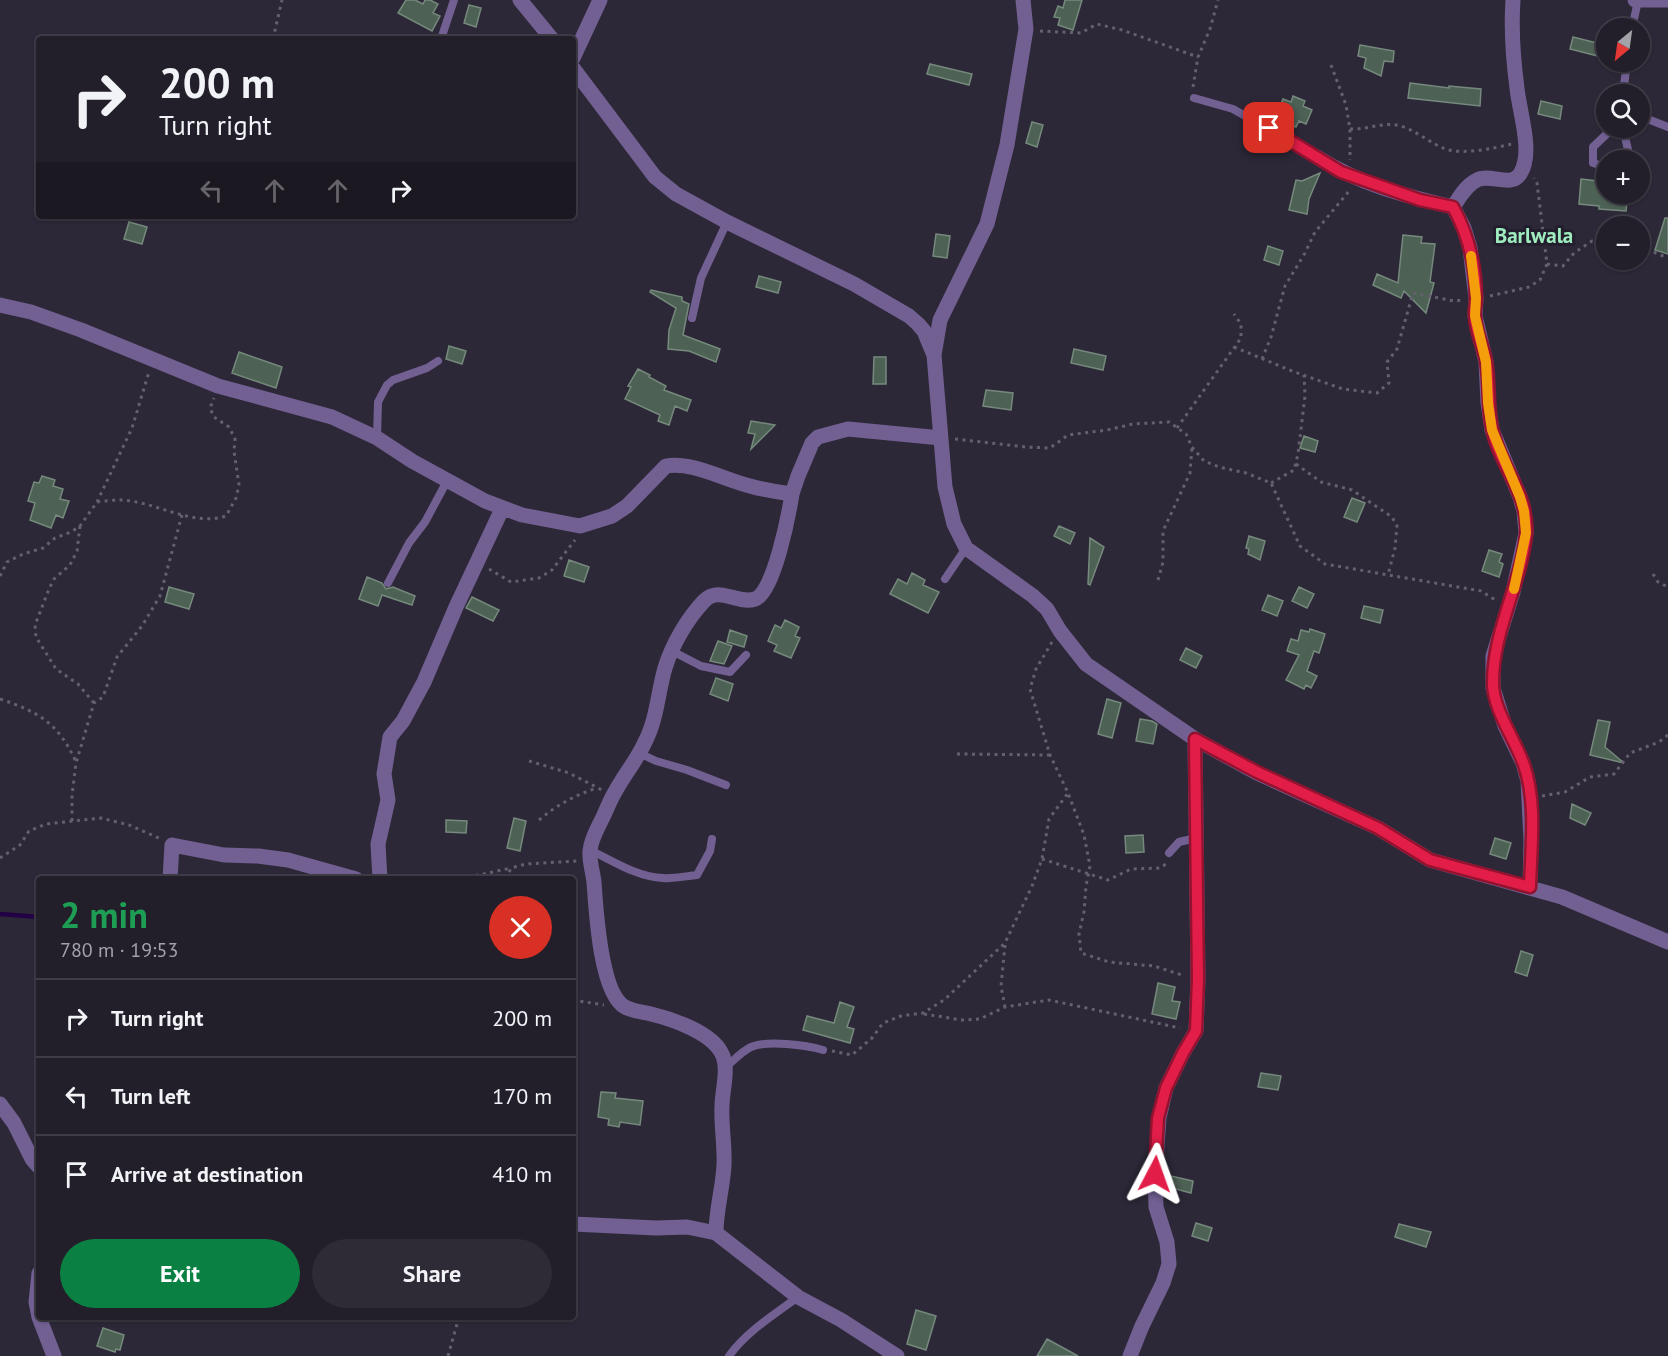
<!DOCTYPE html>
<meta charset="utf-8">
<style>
body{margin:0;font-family:"PT Sans",sans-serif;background:#2e2b36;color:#f1f3f6;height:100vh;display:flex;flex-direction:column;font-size:22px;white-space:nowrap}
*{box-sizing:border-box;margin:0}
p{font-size:20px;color:#a2a2a8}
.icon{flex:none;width:33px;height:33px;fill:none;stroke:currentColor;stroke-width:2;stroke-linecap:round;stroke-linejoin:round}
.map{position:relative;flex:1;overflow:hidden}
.drawer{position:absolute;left:36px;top:876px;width:540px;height:444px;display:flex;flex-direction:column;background:#221e2a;border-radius:6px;box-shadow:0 2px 4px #0004,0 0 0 2px #3f3c47}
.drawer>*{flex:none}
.banner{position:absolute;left:36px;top:36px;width:540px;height:183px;border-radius:6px;box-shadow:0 2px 4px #0004,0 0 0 2px #3f3c47;background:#221e2a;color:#f1f3f6;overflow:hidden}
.needle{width:39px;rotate:209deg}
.tools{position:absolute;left:1596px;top:18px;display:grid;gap:12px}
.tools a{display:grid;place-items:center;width:54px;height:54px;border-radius:50%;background:#221e2a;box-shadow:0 2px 4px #0004,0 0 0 2px #3f3c47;font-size:30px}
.pin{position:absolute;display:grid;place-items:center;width:51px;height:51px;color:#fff;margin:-26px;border-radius:12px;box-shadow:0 3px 9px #0006}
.me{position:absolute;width:66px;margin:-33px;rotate:4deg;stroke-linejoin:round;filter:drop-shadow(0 0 4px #0008)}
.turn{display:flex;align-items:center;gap:21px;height:126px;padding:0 24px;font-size:27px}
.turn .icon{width:78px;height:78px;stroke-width:2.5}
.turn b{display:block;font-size:42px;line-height:51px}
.lanes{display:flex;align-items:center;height:57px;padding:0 24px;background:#0003;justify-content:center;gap:30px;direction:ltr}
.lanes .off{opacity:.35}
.round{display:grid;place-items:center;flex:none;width:63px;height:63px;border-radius:32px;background:#2e2b36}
.head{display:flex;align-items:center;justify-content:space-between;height:102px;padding:0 24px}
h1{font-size:36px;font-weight:700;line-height:45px;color:#1e9e55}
.action{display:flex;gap:12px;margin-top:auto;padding:12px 24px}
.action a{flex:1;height:69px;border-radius:36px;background:#0b8043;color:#fff;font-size:24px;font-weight:700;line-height:69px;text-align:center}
.action a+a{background:#2e2b36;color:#f1f3f6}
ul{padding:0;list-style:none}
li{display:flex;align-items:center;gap:18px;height:78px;padding:0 24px;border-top:2px solid #3f3c47}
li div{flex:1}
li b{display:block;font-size:22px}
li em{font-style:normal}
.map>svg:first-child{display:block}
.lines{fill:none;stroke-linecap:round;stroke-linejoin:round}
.stream{stroke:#204;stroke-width:4.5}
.building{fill:#4e6155;stroke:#75897c;stroke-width:1.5}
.path{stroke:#64606e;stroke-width:3;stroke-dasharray:3 4.5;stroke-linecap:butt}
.service{stroke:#726093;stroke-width:8}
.minor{stroke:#726093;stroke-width:15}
.route-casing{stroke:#92132f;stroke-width:15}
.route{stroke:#e11d48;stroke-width:10}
.slow{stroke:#f59e0b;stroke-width:10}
.labels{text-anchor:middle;stroke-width:6;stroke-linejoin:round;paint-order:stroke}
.quarter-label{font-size:21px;font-weight:bold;fill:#9fedbf;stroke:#231e2e}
</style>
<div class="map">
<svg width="1668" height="1356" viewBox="0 0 1668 1356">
<rect width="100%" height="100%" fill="#2d2838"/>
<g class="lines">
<path class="stream" d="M 0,914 L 39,917"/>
</g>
<path class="building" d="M 406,0 L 415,0 L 423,4 L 425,0 L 430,0 L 438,4 L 433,13 L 440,16 L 432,31 L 398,13 Z
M 1065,0 L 1082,0 L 1073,30 L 1058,25 L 1060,18 L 1054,17 L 1058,6 L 1063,8 Z
M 469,5 L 481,8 L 476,27 L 464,23 Z
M 1573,37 L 1601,44 L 1598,56 L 1570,49 Z
M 1360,45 L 1394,51 L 1393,62 L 1384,61 L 1381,76 L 1364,68 L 1366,58 L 1358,56 Z
M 930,64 L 972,74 L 969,85 L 927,74 Z
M 1410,83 L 1449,88 L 1449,86 L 1481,89 L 1480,106 L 1408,98 Z
M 1293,96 L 1305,101 L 1303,106 L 1312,110 L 1306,124 L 1299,121 L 1296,127 L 1275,119 L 1283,99 L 1291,102 Z
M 1541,101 L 1562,106 L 1560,119 L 1538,114 Z
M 1032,122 L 1043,125 L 1037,147 L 1026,143 Z
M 1320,173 L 1309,199 L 1307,214 L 1289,210 L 1296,180 L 1302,181 Z
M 1581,179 L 1606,182 L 1606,194 L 1628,194 L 1626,211 L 1599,209 L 1599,206 L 1579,204 Z
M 1665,218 L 1668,218 L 1668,254 L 1655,250 Z
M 129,222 L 147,227 L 142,244 L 124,239 Z
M 936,234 L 950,236 L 947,258 L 933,256 Z
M 1403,235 L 1422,237 L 1421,243 L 1435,244 L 1430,282 L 1434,283 L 1426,313 L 1404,291 L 1401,298 L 1373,285 L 1377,274 L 1398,283 Z
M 1268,246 L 1283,251 L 1279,265 L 1264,260 Z
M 759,276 L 781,282 L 778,293 L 756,287 Z
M 651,290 L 682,297 L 682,301 L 689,304 L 683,335 L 720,349 L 716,362 L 689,351 L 668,349 L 669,330 L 676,308 L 650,292 Z
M 449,346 L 466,351 L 462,364 L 446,359 Z
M 1074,349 L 1106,356 L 1103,370 L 1071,363 Z
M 239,352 L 282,367 L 276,388 L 232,373 Z
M 874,357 L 886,357 L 886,384 L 873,384 Z
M 638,369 L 650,375 L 649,377 L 666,386 L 664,390 L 691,400 L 687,411 L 675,406 L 669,425 L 658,421 L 660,415 L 625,399 L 631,387 L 628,386 Z
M 986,390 L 1013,393 L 1011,410 L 983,406 Z
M 751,421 L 775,425 L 751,449 L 755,434 L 748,433 Z
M 1304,436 L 1318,441 L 1315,452 L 1300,448 Z
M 42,476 L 55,480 L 53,486 L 63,489 L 60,499 L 69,501 L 63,518 L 56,515 L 51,528 L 30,520 L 35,503 L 28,501 L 34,482 L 39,483 Z
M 1352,498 L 1365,503 L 1357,522 L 1344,517 Z
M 1059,526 L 1075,533 L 1070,544 L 1054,536 Z
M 1249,536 L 1265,541 L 1260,560 L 1248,554 L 1249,549 L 1246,548 Z
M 1090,538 L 1104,547 L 1090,585 L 1088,584 Z
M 1489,550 L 1502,554 L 1499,562 L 1503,564 L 1499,577 L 1482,571 Z
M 569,560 L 589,567 L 584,582 L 564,576 Z
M 912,573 L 925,580 L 923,585 L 939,592 L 928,613 L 890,594 L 898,579 L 907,584 Z
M 367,577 L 382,583 L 386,589 L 393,587 L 415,596 L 412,605 L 382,595 L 378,606 L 359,599 Z
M 169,587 L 194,594 L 189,609 L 165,602 Z
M 1299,587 L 1314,594 L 1307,608 L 1292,601 Z
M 1268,595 L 1283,601 L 1277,616 L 1262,610 Z
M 472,597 L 499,610 L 493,621 L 466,608 Z
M 1364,606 L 1383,610 L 1380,623 L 1361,618 Z
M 785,620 L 799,627 L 795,636 L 800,638 L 791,658 L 774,651 L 777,645 L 768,641 L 775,625 L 781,628 Z
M 1310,629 L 1325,634 L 1319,653 L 1314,651 L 1307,671 L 1317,676 L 1311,688 L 1306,685 L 1304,689 L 1286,680 L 1299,655 L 1287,651 L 1291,639 L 1298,641 L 1301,630 L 1309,632 Z
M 730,630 L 747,636 L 744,647 L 727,642 Z
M 718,641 L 732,646 L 724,664 L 710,661 Z
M 1186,648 L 1202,656 L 1196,668 L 1180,660 Z
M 716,678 L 733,684 L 728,701 L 710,694 Z
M 1107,699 L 1121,703 L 1112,738 L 1098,734 Z
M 1140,719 L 1152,721 L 1157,724 L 1153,744 L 1136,741 Z
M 1598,720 L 1610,722 L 1605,747 L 1624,763 L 1590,755 Z
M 1572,804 L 1591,813 L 1585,825 L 1570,818 Z
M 514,818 L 526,821 L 520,851 L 507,848 Z
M 446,820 L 467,821 L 466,833 L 446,832 Z
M 1143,835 L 1144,852 L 1126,853 L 1125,836 Z
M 1495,838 L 1511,843 L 1506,859 L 1490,854 Z
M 1521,951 L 1533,955 L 1527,976 L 1515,972 Z
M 1158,983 L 1175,987 L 1172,1001 L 1180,1002 L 1176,1019 L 1152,1014 Z
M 840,1002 L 854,1007 L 847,1027 L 854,1029 L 850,1043 L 803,1030 L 807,1016 L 834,1023 Z
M 1261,1073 L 1281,1076 L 1278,1090 L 1258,1087 Z
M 601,1092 L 616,1093 L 615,1098 L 643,1101 L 640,1125 L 620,1122 L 619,1127 L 608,1125 L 609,1119 L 598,1117 Z
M 1171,1176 L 1193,1181 L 1191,1193 L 1168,1187 Z
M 1196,1223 L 1212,1228 L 1208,1241 L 1192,1236 Z
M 1399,1224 L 1431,1232 L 1426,1247 L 1395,1237 Z
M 916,1310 L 936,1316 L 926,1350 L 907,1344 Z
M 103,1328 L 124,1335 L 120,1350 L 116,1349 L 115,1352 L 97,1346 Z
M 1047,1339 L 1078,1356 L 1037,1356 Z"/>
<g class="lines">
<path class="path" d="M 1040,31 L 1081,33 L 1097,24 L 1122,30 L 1198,57
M 273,39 L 282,0
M 1331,65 L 1346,105 L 1350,129 L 1350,160
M 1193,87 L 1198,57 L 1210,29 L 1218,0
M 1350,129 C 1368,130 1383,121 1401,126 C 1416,131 1429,142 1443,148 C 1460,156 1494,148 1512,144
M 1640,247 C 1650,246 1655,257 1668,256
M 1547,264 L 1563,266 L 1574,253 L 1592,241 L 1606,243
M 1490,296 L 1529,287 L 1540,280 L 1547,264 L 1537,183 L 1534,178
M 1234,347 L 1292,371 L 1343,389 L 1377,393 L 1389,383 L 1387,362 L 1397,349 L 1413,293 L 1454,301 L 1463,300
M 1262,359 L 1271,337 L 1285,286 L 1305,253 L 1315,232 L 1350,190
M 1177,428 L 1241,338 L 1241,324 L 1234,314
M 955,439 L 1026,447 L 1050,448 L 1068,435 L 1107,430 L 1133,424 L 1169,422 L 1186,434 L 1192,447 L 1204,461 L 1219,467 L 1246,473 L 1271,483 L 1300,546 L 1325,564 L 1481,591 L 1497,601
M 1296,464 L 1321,482 L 1352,490 L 1392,517 L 1397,526 L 1395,548 L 1388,575
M 1271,483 L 1294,470 L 1298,454 L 1305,396 L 1304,375
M 97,502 L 132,428 L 149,372
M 80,526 L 77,551 L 70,565 L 54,579 L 49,589 L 35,625 L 36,637 L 56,669 L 78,684 L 94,703
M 489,569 L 511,582 L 539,578 L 552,570 L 575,540
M 1653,574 L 1658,582 L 1668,587
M 0,576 L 7,562 L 23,554 L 43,548 L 55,538 L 71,532 L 80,526 L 97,502 C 105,501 113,500 120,500 C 156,501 191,527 226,516 L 236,498 L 239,485 L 234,451 L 235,439 L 229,427 L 214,417 L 210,408 L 214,398
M 1158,580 L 1163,562 L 1163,531 L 1190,473 L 1192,447
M 1052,642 L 1036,669 L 1030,689 L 1050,755 L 1068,793 L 1084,835 L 1090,866 L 1086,886 L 1084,912 L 1079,934 L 1081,953 L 1109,962 L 1154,966 L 1185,976
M 0,699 C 39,712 59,724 76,762
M 957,754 L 1050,755
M 529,761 L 569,773 L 602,790
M 1542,796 L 1565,792 L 1590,777 L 1614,774 L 1630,753 L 1659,742 L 1668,735
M 539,820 C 557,805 575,795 597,788
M 72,821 L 72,795 L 76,763 L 94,703 L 103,697 L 117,657 L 142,626 L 160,596 L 182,515
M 0,858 L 20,845 L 29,831 L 46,824 L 101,818 L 129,825 L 161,839
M 1042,859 L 1108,880 L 1131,869 L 1160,868 L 1166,864
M 423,879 L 479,875 L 511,868
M 506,879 L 511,868 L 526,864 L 577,861
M 1005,945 L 1001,986 L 1005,1007
M 573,1000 L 604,1005
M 924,1014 L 962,1020 L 980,1019 L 1005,1007 L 1049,1000 L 1180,1028
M 832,1051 L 852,1055 L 872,1038 L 883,1023 L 901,1016 L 923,1013 L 944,1000 L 1005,943 L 1032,886 L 1042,859 L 1049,819 L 1068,793
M 448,1356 L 459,1317"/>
<path class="service" d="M 1632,28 L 1638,1
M 441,39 L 454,0
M 1623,94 L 1627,62
M 1194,98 L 1233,109 L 1317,157
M 1640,116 L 1668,127
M 1623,128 L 1628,150 L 1626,160
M 1606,167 L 1593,163 L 1593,147 L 1613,128
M 692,318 L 701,278 L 727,222
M 377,438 L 378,402 L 387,385 L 393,380 L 427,368 L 438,361
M 945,579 L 966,548
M 388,583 L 409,543 L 425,522 L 447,481
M 672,651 L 701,666 L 730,672 L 746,655
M 639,753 L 656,761 L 687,770 L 726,785
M 590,850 C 613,861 637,877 663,878 C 674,879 686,876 697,875 L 710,851 L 712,839
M 1169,853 L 1179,842 L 1196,838
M 725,1068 C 733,1061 742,1051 751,1047 C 767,1040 806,1045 823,1050
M 729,1356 C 746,1332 775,1314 798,1297"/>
<path class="minor" d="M 520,0 L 552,39
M 1635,0 L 1668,0
M 573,58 L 600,0
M 573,68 L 655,177 L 676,194 L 727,222 L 854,284 L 909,316 L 918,324 L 924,331 L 934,355 L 945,487 L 954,524 L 966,548 L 1033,596 L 1047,609 L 1060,631 L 1086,664 L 1195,739 L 1257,773 L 1378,828 L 1430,860 L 1562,897 L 1668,942
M 1317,157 C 1359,184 1405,196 1453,207 L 1464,228 L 1470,248 L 1476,298 L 1475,316 L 1486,362 L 1488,403 L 1492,430 L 1520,497 L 1524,511 L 1526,533 L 1513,592 L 1493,656 L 1493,688 L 1505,726 L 1523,763 L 1528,781 L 1531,840 L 1530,887
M 1453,207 C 1459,198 1466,185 1477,180 C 1490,173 1511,188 1520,174 C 1534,153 1519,111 1517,88 C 1513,58 1511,29 1513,0
M 0,305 L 31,312 L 81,330 L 218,386 L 332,417 L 377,438 L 412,461 L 485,501 L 522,515 L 580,526 L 612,516 L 627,506 L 666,466 C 691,461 725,480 750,486 C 764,490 778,492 792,494 L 798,476 L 812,443 L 818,437 L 848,429 L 941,438
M 934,355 L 940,320 L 987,224 L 1007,145 L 1026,29 L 1023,0
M 792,494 C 789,513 774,593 755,599 C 737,605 719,585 704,601 C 687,619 672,645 665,668 C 658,692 657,719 645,742 C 637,760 624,775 615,792 C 610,800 607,809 603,817 C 598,828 591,838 590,851 C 589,861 593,872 594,882 C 596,909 600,993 625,1007 C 632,1011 643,1012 651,1014 C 672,1019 710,1032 721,1052 C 730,1067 722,1090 722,1106 C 721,1126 725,1146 724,1165 C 723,1188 716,1209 716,1233 L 798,1297 L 841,1320 L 897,1356
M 170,879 L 172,845 L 224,855 L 258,856 L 288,860 L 356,879
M 380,879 L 378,844 L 388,800 L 384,774 L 390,737 L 403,721 L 424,682 L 456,607 L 502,509
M 0,1104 L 14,1123 L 32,1159 L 39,1167
M 573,1224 L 656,1228 L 687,1227 L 716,1233
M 39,1273 L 36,1302 L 39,1317
M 39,1317 L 54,1356
M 1130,1356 L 1142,1326 L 1163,1283 L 1169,1264 L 1167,1242 L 1156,1207 L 1155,1174 L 1159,1118 L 1166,1088 L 1183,1053 L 1196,1031 L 1198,979 L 1195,739"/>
</g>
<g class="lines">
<defs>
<path id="route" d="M 1155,1174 L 1158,1118 L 1166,1088 L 1183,1053 L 1196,1031 L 1198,979 L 1195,739 L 1257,772 L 1378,828 L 1430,860 L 1530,887 C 1531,847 1537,803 1524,765 C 1516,741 1494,711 1493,685 C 1492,633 1520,587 1526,535 C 1530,495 1499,465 1492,428 C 1487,406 1490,383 1486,361 C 1483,346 1476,332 1475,317 C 1474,311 1476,305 1476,299 C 1476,266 1469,236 1453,207 L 1420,200 L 1341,172 L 1269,128"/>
</defs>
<use href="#route" class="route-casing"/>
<use href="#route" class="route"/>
<path class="slow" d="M 1471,256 L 1476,298 L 1475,316 L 1486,362 L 1488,403 L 1492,430 L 1520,497 L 1524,511 L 1526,533 L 1514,589"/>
</g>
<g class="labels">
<g class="quarter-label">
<text x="1534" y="243">Barlwala</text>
</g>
</g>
</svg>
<div class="tools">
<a><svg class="needle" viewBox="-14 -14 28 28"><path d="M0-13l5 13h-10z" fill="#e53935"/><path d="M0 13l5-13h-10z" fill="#a2a2a8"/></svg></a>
<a><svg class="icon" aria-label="search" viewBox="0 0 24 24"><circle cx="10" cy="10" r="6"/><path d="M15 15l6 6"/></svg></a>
<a>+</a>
<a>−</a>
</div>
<div class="pin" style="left:1269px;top:128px;background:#d93025"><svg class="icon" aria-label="arrive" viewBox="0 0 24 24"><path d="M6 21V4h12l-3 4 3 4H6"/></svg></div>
<svg class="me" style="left:1155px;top:1174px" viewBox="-20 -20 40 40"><path d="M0-17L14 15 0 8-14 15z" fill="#e11d48" stroke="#fff" stroke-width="4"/></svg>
<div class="banner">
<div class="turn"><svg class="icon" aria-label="right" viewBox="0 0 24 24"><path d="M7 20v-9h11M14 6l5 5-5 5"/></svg><div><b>200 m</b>Turn right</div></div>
<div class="lanes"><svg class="icon off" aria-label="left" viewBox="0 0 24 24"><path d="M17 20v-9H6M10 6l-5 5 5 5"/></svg><svg class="icon off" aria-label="ahead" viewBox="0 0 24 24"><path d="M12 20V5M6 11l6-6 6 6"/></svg><svg class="icon off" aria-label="ahead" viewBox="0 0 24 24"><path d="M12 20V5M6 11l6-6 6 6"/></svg><svg class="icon" aria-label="right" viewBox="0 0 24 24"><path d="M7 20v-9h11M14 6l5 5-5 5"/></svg></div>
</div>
<section class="drawer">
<div class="head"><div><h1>2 min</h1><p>780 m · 19:53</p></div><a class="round" style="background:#d93025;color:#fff"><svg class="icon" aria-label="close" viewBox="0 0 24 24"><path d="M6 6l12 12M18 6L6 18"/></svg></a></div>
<ul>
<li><svg class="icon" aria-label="right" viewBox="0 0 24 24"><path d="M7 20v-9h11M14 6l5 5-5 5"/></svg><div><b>Turn right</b></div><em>200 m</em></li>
<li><svg class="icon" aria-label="left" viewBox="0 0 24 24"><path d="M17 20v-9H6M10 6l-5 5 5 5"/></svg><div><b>Turn left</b></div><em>170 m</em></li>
<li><svg class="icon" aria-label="arrive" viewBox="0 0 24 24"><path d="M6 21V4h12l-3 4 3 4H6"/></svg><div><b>Arrive at destination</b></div><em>410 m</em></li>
</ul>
<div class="action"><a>Exit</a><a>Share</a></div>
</section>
</div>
